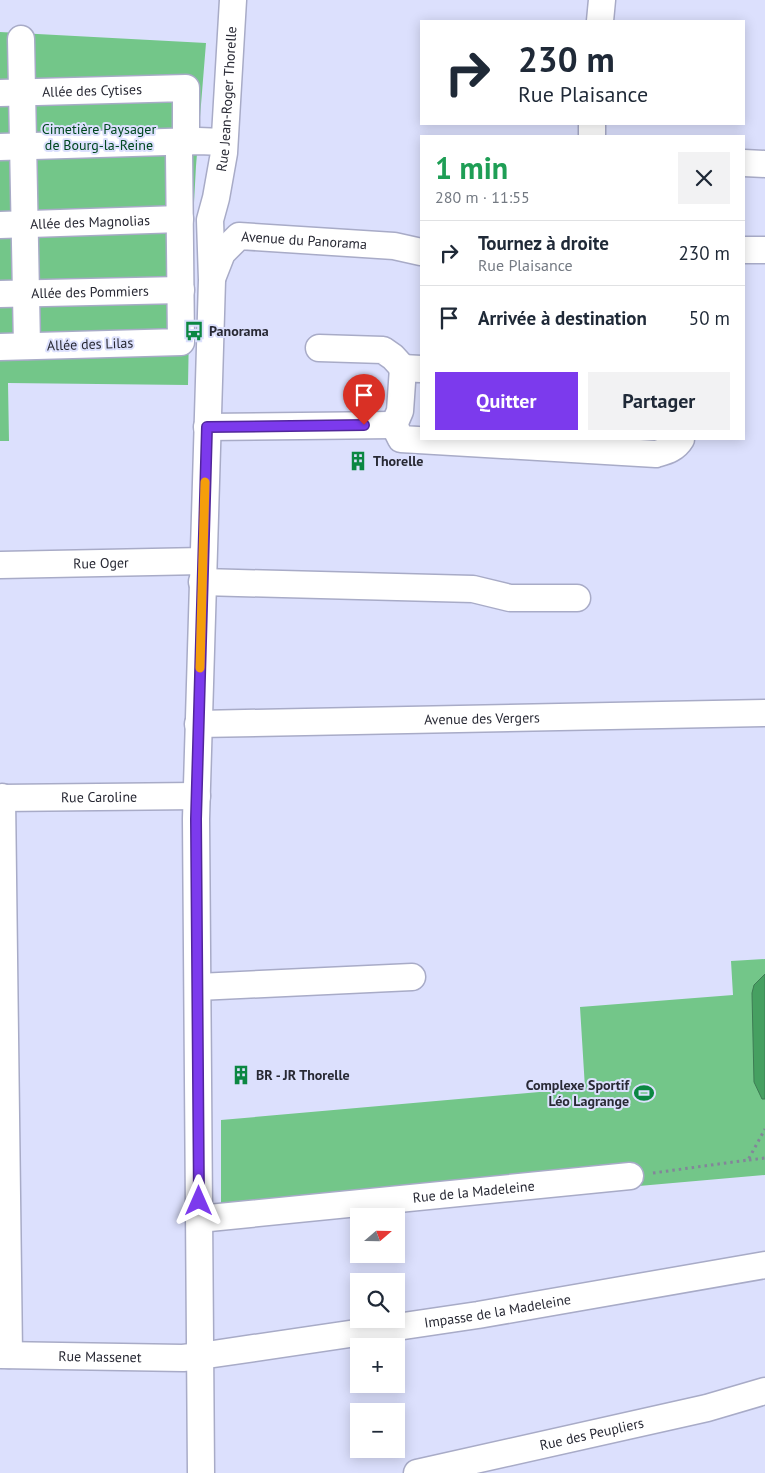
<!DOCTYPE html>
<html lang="fr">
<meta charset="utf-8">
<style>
body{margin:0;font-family:"PT Sans",sans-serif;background:#f2f2f3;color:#1f2937;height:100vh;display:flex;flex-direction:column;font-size:19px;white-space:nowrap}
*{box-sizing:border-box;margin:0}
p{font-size:16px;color:#747a83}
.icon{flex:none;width:28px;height:28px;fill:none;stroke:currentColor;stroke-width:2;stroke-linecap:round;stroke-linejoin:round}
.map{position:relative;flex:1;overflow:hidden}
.panel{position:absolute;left:420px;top:135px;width:325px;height:305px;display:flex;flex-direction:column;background:#fff;border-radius:0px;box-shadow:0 2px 12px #0003}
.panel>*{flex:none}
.banner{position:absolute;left:420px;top:20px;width:325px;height:105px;border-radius:0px;box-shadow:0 2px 12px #0003;background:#fff;color:#1f2937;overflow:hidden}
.needle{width:32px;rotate:70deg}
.buttons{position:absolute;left:350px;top:1208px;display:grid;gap:10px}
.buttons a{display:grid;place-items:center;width:55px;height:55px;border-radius:0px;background:#fff;box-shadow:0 2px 12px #0003;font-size:25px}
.pin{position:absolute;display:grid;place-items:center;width:42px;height:42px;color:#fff;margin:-51px -21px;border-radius:50% 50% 50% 0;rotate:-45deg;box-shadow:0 0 5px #0007}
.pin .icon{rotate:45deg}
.me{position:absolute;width:55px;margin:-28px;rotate:0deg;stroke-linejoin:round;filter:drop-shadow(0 0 4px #0008)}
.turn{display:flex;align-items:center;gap:18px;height:105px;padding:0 15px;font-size:22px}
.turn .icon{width:65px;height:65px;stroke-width:2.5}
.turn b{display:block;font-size:35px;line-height:42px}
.round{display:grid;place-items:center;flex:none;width:52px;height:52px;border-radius:0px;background:#f2f2f3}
.overview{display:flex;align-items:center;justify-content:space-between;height:85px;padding:0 15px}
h1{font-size:30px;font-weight:600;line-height:38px;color:#1e9e55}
.cta{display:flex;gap:10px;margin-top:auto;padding:10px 15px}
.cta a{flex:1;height:58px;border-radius:0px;background:#7c3aed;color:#fff;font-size:20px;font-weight:600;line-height:58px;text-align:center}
.cta a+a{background:#f2f2f3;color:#1f2937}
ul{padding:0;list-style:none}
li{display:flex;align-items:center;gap:15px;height:65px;padding:0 15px;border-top:1px solid #e0e1e3}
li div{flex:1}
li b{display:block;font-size:19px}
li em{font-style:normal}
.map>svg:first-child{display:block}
.green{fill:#73c689}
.water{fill:#46a061;stroke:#3d7c54}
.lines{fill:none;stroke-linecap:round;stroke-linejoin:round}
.minor-casing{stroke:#a8abc7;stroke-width:29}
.path{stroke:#83859a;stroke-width:3;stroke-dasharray:2.5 4;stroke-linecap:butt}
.minor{stroke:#fff;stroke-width:26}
.route-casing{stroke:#51269a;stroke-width:12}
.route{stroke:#7c3aed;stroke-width:9}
.slow{stroke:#f59e0b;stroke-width:9}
.labels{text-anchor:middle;stroke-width:4;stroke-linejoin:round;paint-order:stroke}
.street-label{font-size:14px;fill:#282934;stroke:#dce0fd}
.park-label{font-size:14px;fill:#014820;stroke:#dce0fd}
.poi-label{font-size:14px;font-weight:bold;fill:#282934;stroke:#dce0fd;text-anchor:start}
</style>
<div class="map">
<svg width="765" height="1473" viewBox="0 0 765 1473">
<rect width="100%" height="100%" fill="#dce0fd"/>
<path class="green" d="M 0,32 L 206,43 L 196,166 L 190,276 L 188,385 L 8,383 L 9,441 L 0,441 Z
M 765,959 L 765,1175 L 231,1222 L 221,1208 L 221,1120 L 585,1088 L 580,1007 L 733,995 L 731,961 Z"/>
<path class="water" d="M 765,974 L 765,1099 L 762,1099 L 754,1082 L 752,993 L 754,985 Z"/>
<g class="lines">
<defs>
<g id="minor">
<path d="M 600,21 L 602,0"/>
<path d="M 21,39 L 27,346"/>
<path id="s1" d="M 0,93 L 186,88 L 186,131 L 179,153 L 181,342 L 0,347"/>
<path d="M 592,136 L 592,124"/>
<path d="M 0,147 L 198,141 L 224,142"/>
<path d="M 744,163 L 765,164"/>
<path id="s2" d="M 0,225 L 180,219"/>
<path d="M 744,250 L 765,250"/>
<path id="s3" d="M 213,276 L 222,253 L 239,236 L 394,246 L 421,252"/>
<path id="s4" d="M 0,294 L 181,290"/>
<path d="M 319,348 L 383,350 L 393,357 L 403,368"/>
<path d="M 394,425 L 401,439 L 656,454 C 666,451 675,449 681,439"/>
<path d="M 394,425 L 400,411 L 403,368 L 421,369"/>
<path d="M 207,427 L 394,425"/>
<path id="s5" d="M 0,565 L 203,561"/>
<path d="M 202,582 L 473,589 L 510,598 L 577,598"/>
<path id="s6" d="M 198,724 L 765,713"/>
<path d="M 2,797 L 9,1355"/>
<path id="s7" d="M 0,798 L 197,796"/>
<path d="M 198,987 L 412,977"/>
<path id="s8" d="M 199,1219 L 630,1176"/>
<path id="s9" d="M 0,1355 L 183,1358 L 200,1356 L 478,1315 L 765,1265"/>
<path id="s10" d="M 201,1473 L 196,819 L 212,280 L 210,220 L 216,198 L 224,153 L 233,0"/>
<path id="s11" d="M 417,1473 L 707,1408 L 765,1391"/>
</g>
</defs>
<use href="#minor" class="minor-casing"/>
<path class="path" d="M 749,1160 L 765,1158
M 653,1173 L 748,1160 L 765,1129"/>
<use href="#minor" class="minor"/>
</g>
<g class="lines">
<defs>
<path id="route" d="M 199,1201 L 196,819 L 207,427 L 364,425"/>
</defs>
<use href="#route" class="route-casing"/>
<use href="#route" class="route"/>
<path class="slow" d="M 200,668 L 205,482"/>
</g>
<defs>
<symbol id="bus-bare" viewBox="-9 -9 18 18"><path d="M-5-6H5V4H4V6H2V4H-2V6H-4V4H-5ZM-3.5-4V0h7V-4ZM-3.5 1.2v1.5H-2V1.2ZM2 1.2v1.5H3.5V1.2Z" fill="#0b8742" stroke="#dce0fd" stroke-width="2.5" paint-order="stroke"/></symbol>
<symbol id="building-bare" viewBox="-9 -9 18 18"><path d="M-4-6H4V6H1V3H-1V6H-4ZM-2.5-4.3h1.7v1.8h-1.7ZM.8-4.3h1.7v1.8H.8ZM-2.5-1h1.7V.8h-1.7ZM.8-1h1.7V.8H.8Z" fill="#0b8742" stroke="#dce0fd" stroke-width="2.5" paint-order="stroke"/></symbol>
<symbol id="stadium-bare" viewBox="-9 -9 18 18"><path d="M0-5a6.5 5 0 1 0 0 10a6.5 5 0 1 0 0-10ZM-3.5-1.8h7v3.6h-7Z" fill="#0b8742" stroke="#dce0fd" stroke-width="2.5" paint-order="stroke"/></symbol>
</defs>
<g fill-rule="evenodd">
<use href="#bus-bare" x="180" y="317" width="28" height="28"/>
<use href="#building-bare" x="344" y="447" width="28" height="28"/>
<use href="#building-bare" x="227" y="1061" width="28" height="28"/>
<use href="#stadium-bare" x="630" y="1079" width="28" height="28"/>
</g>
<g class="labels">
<g class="street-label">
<text dy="5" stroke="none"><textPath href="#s1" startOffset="92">Allée des Cytises</textPath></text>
<text dy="5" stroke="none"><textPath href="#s10" startOffset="1376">Rue Jean-Roger Thorelle</textPath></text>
<text dy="5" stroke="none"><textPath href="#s2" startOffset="90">Allée des Magnolias</textPath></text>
<text dy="5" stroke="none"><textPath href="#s3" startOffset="114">Avenue du Panorama</textPath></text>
<text dy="5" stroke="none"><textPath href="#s4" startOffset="90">Allée des Pommiers</textPath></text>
<text transform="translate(90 344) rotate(-2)" y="5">Allée des Lilas</text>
<text dy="5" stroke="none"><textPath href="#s5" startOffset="101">Rue Oger</textPath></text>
<text dy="5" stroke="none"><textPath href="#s6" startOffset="284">Avenue des Vergers</textPath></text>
<text dy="5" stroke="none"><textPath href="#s7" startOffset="99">Rue Caroline</textPath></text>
<text dy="5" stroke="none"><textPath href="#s8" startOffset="276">Rue de la Madeleine</textPath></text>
<text dy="5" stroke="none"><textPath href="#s9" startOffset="501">Impasse de la Madeleine</textPath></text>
<text dy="5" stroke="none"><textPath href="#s9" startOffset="100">Rue Massenet</textPath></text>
<text dy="5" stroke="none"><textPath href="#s11" startOffset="179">Rue des Peupliers</textPath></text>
</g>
<g class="park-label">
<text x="99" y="134">Cimetière Paysager<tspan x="99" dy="16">de Bourg-la-Reine</tspan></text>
</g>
<g class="poi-label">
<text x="209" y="336">Panorama</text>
<text x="373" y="466">Thorelle</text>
<text x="256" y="1080">BR - JR Thorelle</text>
<text x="629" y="1090" text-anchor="end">Complexe Sportif<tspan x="629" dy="16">Léo Lagrange</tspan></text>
</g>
</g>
</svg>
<div class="buttons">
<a><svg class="needle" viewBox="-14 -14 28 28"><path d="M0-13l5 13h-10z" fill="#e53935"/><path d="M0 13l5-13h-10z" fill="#747a83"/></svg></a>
<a><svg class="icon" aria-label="search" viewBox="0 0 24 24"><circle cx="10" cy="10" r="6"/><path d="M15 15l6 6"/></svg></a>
<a>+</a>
<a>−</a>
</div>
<div class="pin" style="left:364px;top:425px;background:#d93025"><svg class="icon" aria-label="arrive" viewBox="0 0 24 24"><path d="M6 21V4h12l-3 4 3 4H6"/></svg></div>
<svg class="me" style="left:199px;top:1201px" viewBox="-20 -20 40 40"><path d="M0-17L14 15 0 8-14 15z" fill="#7c3aed" stroke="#fff" stroke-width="4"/></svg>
<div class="banner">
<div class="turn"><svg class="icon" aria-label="right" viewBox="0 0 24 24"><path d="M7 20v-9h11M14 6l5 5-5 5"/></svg><div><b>230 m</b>Rue Plaisance</div></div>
</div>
<section class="panel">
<div class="overview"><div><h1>1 min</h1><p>280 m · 11:55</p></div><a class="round"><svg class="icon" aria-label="close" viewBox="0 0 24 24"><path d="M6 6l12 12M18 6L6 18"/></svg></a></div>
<ul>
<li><svg class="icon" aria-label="right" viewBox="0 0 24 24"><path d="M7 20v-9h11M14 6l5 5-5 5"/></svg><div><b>Tournez à droite</b><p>Rue Plaisance</p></div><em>230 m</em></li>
<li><svg class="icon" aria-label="arrive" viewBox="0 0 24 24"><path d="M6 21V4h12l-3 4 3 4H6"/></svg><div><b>Arrivée à destination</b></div><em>50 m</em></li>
</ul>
<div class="cta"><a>Quitter</a><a>Partager</a></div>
</section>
</div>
